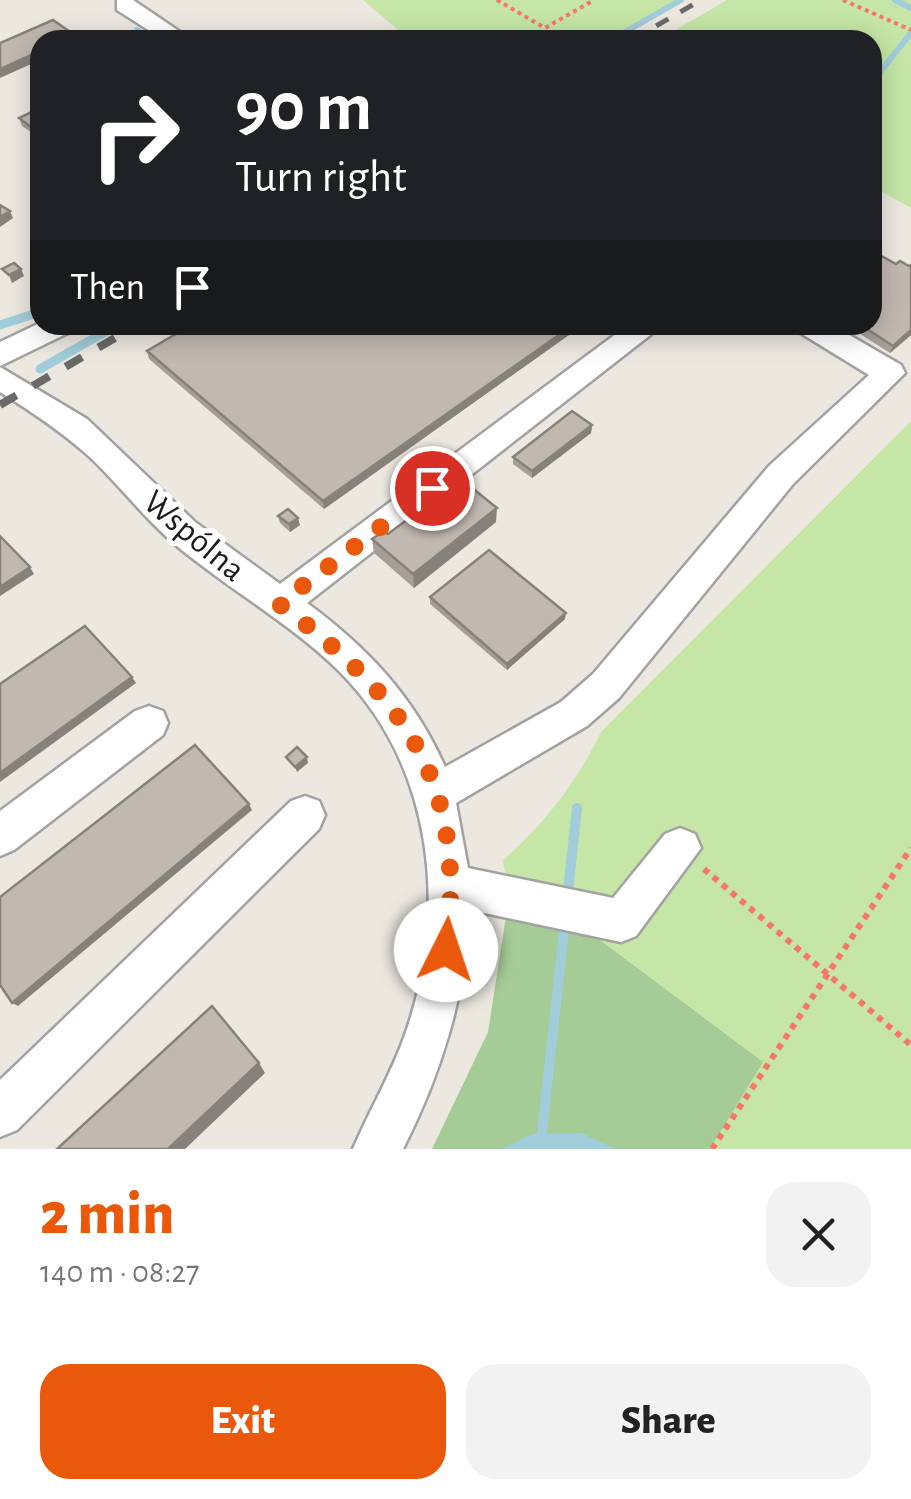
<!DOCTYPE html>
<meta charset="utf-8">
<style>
body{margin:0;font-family:"Alegreya Sans",sans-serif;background:#f2f2f2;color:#222;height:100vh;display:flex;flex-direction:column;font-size:38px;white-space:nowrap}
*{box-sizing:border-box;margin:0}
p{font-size:32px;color:#767676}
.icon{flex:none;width:55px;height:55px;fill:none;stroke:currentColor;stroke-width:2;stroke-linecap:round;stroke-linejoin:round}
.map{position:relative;height:1149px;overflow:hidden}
.sheet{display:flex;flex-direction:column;background:#fff;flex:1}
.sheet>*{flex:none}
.hud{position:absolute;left:30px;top:30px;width:852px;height:305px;border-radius:30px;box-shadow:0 5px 25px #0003;background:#202124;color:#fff;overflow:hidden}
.pin{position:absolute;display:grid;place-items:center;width:85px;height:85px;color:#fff;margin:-42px;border:5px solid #fff;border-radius:50%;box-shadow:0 2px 10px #0007}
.me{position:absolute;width:110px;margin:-55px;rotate:4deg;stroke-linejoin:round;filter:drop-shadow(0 0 8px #0008)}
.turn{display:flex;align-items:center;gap:35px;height:210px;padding:0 40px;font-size:45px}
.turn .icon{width:130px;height:130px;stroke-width:2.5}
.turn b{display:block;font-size:70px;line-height:85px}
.then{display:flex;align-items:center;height:95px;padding:0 40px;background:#0003;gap:20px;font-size:38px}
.round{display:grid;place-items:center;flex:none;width:105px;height:105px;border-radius:30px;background:#f2f2f2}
.headline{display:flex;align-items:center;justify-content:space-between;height:170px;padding:0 40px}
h1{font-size:60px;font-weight:800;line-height:75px;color:#ea580c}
.primary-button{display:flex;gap:20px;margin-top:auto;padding:20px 40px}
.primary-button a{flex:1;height:115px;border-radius:30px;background:#ea580c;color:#fff;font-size:40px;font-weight:800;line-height:115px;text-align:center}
.primary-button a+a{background:#f2f2f2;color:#222}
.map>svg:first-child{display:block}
.grass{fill:#c5e6a6}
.forest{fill:#a5cb96}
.water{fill:#a1ccd9}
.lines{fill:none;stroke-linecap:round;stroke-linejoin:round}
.stream-far2{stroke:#a1ccd9;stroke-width:6}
.stream-far1{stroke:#a1ccd9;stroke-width:9}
.stream{stroke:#a1ccd9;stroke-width:10}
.minor-casing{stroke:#a2a2a2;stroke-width:5}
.path-far1{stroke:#f67768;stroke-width:4;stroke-dasharray:4 4;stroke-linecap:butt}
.path{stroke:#f67768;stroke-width:6;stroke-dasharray:6 6;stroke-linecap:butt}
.minor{fill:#fff;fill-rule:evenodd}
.rail-far1{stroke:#696969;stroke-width:5;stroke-dasharray:14 14;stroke-linecap:butt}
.rail{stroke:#696969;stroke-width:8;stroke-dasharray:19 19;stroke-linecap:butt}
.wall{fill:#a69e97}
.shaded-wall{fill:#87817b}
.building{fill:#c1b8b0;stroke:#87817b;stroke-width:2.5}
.route{stroke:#ea580c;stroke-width:18;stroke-dasharray:0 32.4}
.labels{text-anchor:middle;stroke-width:10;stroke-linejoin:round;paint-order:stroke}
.street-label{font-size:35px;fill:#1b1b1b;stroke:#fff}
</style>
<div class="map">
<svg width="911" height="1149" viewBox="0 0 911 1149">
<rect width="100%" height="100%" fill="#ece8e0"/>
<path class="grass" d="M 363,0 L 679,0 L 611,40 L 410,40 Z
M 727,0 L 911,0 L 911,208 L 873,187 L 872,40 L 658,40 Z
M 911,421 L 911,1149 L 710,1149 L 762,1062 L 557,908 L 509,897 L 503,860 C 543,826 579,779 601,732 Z"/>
<path class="forest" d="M 509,897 L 557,908 L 763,1062 L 710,1149 L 432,1149 L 488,1032 Z"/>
<path class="water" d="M 582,1133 L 615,1149 L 502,1149 L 532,1134 Z"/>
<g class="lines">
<path class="stream-far2" d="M 895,0 L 911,8
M 137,30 L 153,40
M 611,40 L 681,0
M 872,82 L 911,33"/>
<path class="stream-far1" d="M 0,325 L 40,312
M 40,369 L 117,325"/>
<path class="stream" d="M 567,900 L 577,808
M 542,1133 L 565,921"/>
<defs>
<path id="minor" d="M 117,0 L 133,0 L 192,40 L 164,40 L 117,10 Z
M 40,323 L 75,325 L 70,332 L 0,366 L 0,342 Z
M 628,325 L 663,325 L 307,603 C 368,648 414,697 445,767 L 561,702 L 593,674 L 769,466 L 869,375 L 799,332 L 794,325 L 832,325 L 901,365 L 905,373 L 793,484 L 619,698 L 587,726 L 456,803 L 468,868 L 613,898 L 665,834 L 680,828 L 695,834 L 701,848 L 636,936 L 621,942 L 470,910 C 465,996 442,1072 403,1149 L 353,1149 C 370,1109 392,1073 406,1032 C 449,909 433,765 339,671 C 292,625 234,592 183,551 C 149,524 123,489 92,459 C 64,433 32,412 0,392 L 0,367 L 87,419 L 195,522 L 280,584 Z
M 149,706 L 163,711 L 168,723 L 163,735 L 14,850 L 0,856 L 0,811 L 135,711 Z
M 305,796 L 319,801 L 325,815 L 319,829 L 17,1130 L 0,1137 L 0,1080 L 291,801 Z"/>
</defs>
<use href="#minor" class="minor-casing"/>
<path class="path-far1" d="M 497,0 L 545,28 L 594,0
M 843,0 L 911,30"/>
<path class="path" d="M 704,869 L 911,1045
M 712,1149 L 911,848"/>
<use href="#minor" class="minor"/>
<path class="rail-far1" d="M 632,40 L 701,0"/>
<path class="rail" d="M 0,405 L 137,325"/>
</g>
<path class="wall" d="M 40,108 L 40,138 L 22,126 L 19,118 Z
M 896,264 L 909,266 L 911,335 L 890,353 L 846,325 L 872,325 Z
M 191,325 L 583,325 L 324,509 L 149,359 L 147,351 Z
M 592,425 L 591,433 L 532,478 L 513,464 L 513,457 Z
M 278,516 L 300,525 L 290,532 L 280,523 Z
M 496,522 L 414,588 L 374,553 L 372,539 Z
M 430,597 L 565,619 L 507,670 L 430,604 Z"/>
<path class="shaded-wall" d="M 40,51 L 40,60 L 0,78 L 0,69 Z
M 10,211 L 13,218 L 0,227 L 0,217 Z
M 21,269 L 24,276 L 12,283 L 9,275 Z
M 573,325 L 583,325 L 324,509 L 323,501 Z
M 911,330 L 911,335 L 890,353 L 893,346 Z
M 592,425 L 591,433 L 532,478 L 532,471 Z
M 497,508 L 496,522 L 414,588 L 413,574 Z
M 298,518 L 300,525 L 290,532 L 289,524 Z
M 30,567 L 34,574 L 0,596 L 0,587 Z
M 566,613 L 565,619 L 507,670 L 507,664 Z
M 132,677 L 136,683 L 0,782 L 0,773 Z
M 307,757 L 308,763 L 297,772 L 295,767 Z
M 249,804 L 252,810 L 18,1006 L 12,1003 Z
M 259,1063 L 265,1073 L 185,1149 L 168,1149 Z"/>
<path class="building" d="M 53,20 L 76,36 L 66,40 L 40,40 L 40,51 L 0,69 L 0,43 Z
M 40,108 L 40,127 L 35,130 L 19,118 Z
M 0,205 L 10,211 L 0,217 Z
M 874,252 L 896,264 L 900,261 L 909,266 L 911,265 L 911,330 L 893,346 L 861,325 L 872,325 L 872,254 Z
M 14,263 L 21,269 L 9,275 L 2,269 Z
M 191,325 L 573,325 L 323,501 L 147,351 Z
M 572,411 L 592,425 L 532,471 L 513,457 Z
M 461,479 L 497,508 L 413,574 L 372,539 L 384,531 L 388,534 Z
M 288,509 L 298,518 L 289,524 L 278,516 Z
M 0,536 L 30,567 L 0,587 Z
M 489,550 L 566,613 L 507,664 L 430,597 Z
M 85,626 L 132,677 L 0,773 L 0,684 Z
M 195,745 L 249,804 L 12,1003 L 0,985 L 0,897 Z
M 297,747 L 307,757 L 295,767 L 286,757 Z
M 212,1006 L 259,1063 L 168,1149 L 57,1149 Z"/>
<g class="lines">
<path class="route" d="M 432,488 L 279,604 C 407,698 468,785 446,950"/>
</g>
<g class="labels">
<g class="street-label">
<text transform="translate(195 535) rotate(40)" y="12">Wspólna</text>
</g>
</g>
</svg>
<div class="pin" style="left:432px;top:488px;background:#d93025"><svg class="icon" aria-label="arrive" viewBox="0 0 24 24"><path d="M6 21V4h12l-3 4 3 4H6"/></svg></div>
<svg class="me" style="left:446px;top:950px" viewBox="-20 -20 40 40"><circle r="19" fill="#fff"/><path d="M0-13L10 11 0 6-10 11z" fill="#ea580c"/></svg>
<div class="hud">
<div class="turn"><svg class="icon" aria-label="right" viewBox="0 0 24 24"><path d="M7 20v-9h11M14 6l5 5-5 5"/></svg><div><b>90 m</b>Turn right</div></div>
<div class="then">Then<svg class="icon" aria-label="arrive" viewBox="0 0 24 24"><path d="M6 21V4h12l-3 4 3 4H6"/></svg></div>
</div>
</div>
<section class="sheet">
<div class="headline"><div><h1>2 min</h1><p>140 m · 08:27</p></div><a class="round"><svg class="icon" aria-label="close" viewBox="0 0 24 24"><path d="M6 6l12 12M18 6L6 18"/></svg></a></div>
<div class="primary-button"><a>Exit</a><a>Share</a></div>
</section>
